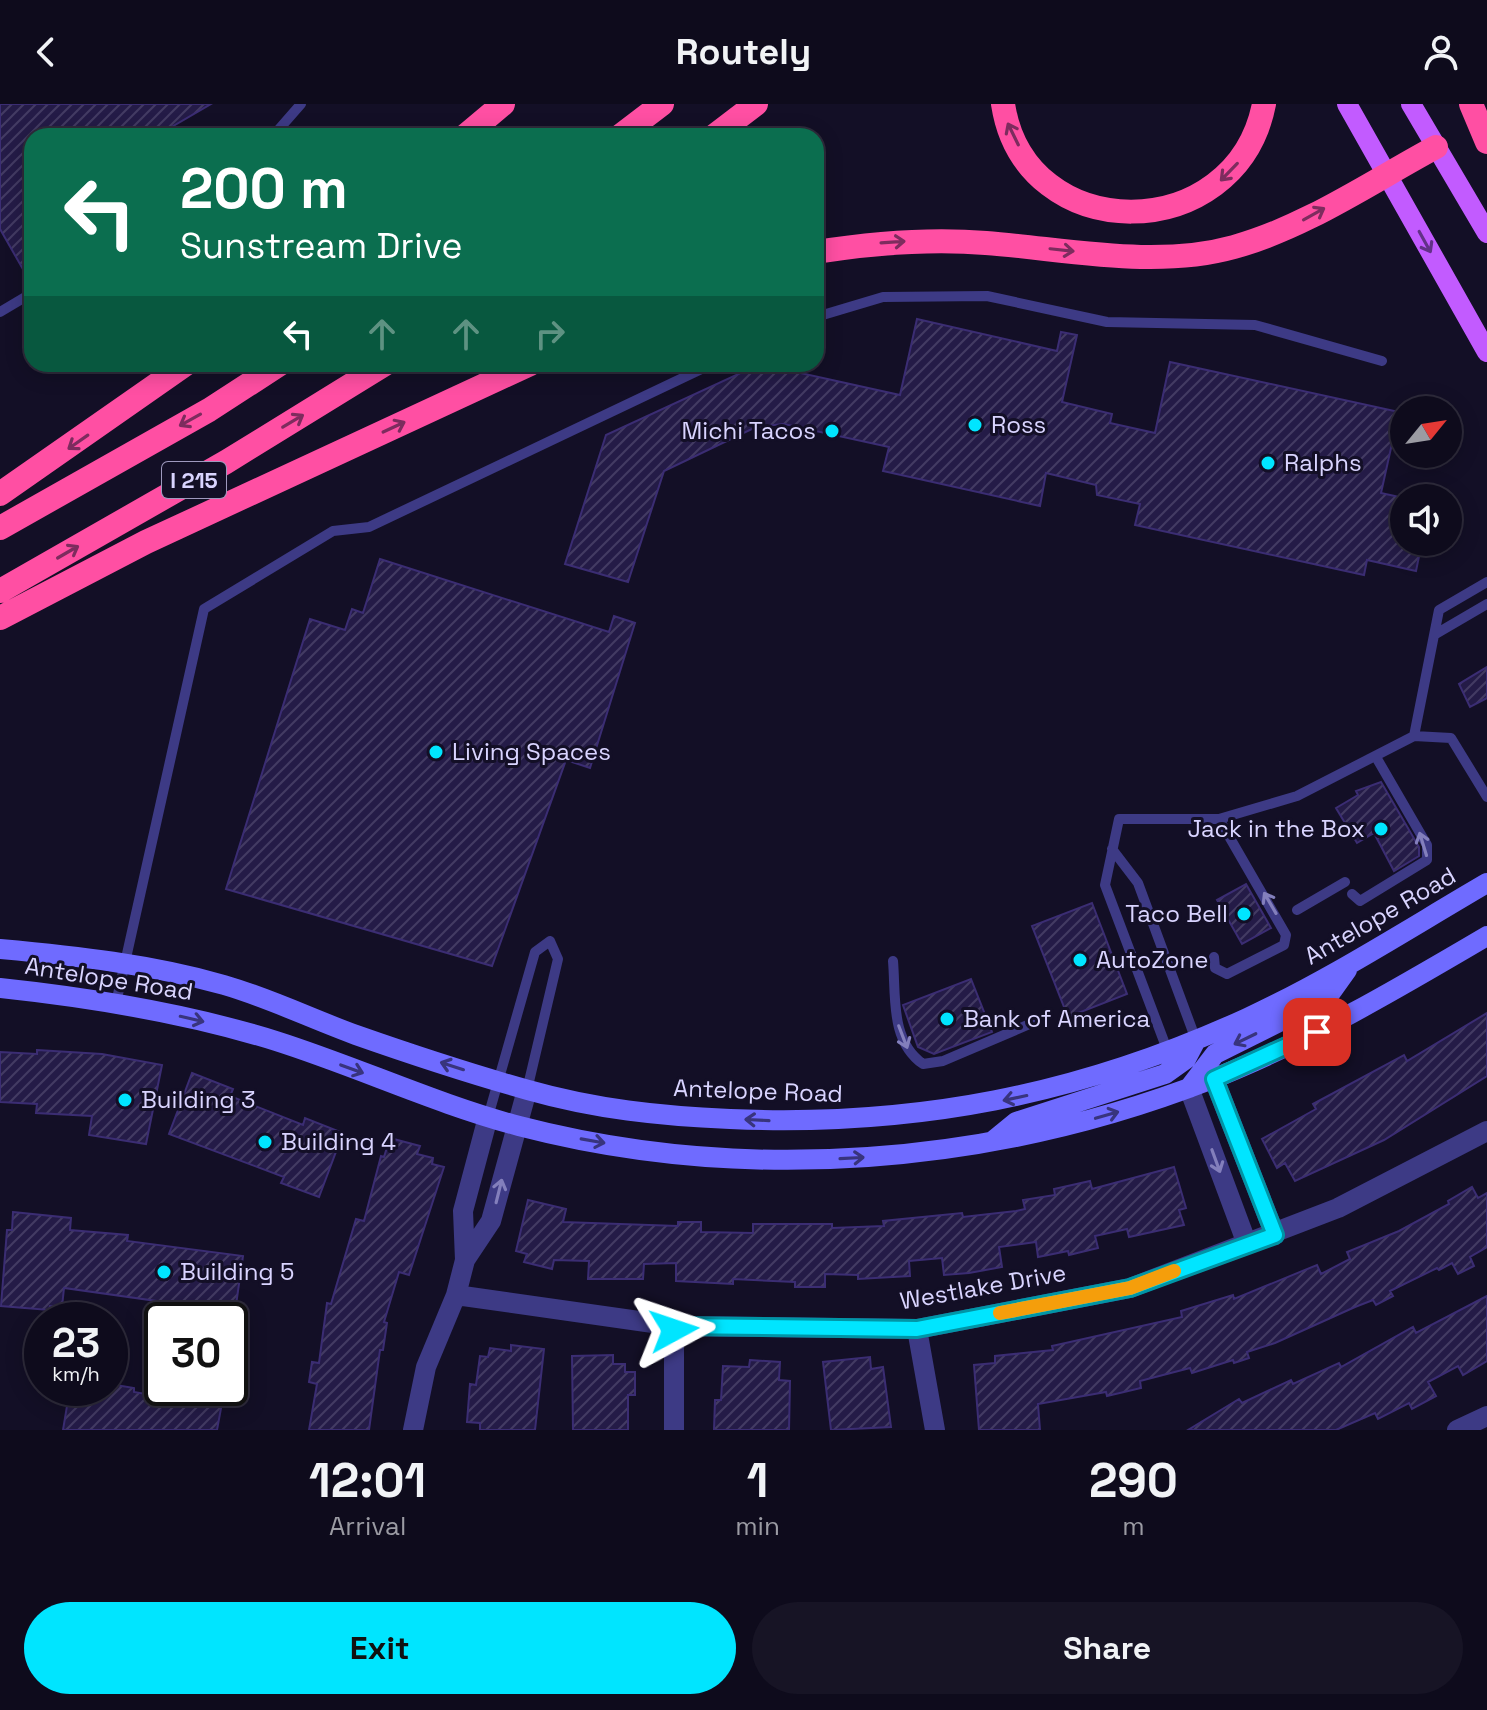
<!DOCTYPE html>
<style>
body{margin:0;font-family:"Space Grotesk",sans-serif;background:#171425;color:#f1f3f6;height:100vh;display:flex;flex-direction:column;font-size:30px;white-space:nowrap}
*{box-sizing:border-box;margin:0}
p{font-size:26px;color:#9b9ba3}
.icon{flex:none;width:44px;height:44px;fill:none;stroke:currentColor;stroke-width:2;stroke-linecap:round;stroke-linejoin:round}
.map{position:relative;height:1326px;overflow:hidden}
.sheet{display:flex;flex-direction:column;background:#0e0b1c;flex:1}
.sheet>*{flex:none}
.guide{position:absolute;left:24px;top:24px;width:800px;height:244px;border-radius:24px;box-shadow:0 4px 20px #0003,0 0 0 2px #2e2b3b;background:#0b6e4f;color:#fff;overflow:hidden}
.needle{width:52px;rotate:60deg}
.fabs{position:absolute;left:1390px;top:292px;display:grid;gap:16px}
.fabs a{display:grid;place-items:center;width:72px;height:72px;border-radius:50%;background:#0e0b1c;box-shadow:0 4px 20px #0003,0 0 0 2px #2e2b3b;font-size:40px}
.speed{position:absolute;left:24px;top:1198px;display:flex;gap:16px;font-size:40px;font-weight:700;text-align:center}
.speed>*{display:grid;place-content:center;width:104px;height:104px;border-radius:50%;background:#0e0b1c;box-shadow:0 4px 20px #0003,0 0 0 2px #2e2b3b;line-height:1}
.speed small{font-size:20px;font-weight:400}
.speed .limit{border:4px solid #111;border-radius:12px;background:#fff;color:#111}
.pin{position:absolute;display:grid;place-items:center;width:68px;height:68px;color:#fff;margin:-34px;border-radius:16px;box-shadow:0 4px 12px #0006}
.me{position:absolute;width:88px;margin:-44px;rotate:85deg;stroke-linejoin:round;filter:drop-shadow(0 0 6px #0008)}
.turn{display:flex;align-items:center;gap:28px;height:168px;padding:0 24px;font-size:36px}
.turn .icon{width:104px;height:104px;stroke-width:2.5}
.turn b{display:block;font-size:56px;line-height:68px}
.lanes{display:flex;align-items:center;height:76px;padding:0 24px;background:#0003;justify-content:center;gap:40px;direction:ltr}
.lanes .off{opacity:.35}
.eta{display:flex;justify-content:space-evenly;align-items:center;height:136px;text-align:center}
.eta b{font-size:48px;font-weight:700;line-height:56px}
.action{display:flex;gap:16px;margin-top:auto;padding:16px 24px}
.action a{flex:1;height:92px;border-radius:48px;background:#00e5ff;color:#111;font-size:32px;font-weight:700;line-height:92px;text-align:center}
.action a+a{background:#171425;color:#f1f3f6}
header{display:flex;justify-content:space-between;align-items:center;height:104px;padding:0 24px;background:#0e0b1c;font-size:36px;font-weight:700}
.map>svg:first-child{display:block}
.building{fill:url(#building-hatch);stroke:#3b2d73;stroke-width:2}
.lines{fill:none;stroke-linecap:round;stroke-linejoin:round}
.service{stroke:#3d3a85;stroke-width:10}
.minor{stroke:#3d3a85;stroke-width:20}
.secondary{stroke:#6f6bff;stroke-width:20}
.primary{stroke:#c25bff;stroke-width:20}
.motorway{stroke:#ff4fa3;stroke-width:24}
.oneway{stroke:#7d2c5e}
.oneway2{stroke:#623188}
.oneway3{stroke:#837fbc}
.oneway4{stroke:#38347d}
.route-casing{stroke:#0095a6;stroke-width:20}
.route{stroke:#00e5ff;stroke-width:14}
.slow{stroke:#f59e0b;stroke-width:14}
.poi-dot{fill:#00e5ff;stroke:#130f26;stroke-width:3}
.labels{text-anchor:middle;stroke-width:6;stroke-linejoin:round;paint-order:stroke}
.shield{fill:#130f26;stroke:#9e99be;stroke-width:2}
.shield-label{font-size:22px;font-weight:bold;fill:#d9d4ff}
.poi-label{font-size:24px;fill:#d9d4ff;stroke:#130f26;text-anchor:start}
.street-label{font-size:24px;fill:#d9d4ff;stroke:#130f26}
</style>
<header><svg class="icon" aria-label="back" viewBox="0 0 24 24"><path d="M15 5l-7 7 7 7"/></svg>Routely<svg class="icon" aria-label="person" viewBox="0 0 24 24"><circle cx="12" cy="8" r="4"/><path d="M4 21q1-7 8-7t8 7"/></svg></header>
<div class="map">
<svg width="1487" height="1326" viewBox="0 0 1487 1326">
<defs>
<pattern id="building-hatch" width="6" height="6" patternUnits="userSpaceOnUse" patternTransform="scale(2)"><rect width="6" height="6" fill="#241b47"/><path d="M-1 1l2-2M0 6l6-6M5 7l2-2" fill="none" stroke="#433b63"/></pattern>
</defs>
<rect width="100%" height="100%" fill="#130f26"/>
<path class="building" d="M 0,0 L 211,0 L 156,32 L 32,32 L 32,181 L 0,125 Z
M 917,215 L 1057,247 L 1061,228 L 1077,231 L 1062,298 L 1112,310 L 1110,319 L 1155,329 L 1170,258 L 1399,308 L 1381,389 L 1404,394 L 1404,438 L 1422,438 L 1416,467 L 1367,456 L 1364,471 L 1135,421 L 1140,400 L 1097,391 L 1096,381 L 1046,369 L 1040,402 L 883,367 L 889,343 L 784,320 L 756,323 L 664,367 L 628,478 L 565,460 L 606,331 L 760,260 L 900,291 Z
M 380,455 L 609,528 L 614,512 L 635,519 L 590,664 L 566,656 L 492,862 L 226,785 L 310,515 L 345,526 L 352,505 L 363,509 Z
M 1487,563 L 1487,594 L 1470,603 L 1459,580 Z
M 1381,678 L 1419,743 L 1419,752 L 1394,767 L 1374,729 L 1357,739 L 1336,704 L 1358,691 L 1356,687 Z
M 1246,780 L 1271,824 L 1242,840 L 1217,796 Z
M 1092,799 L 1127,890 L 1068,913 L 1032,822 Z
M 971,875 L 992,928 L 934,950 L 918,943 L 903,901 Z
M 1487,909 L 1487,972 L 1384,1036 L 1295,1077 L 1285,1059 L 1277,1064 L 1262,1035 L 1316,1005 L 1313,1000 L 1404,951 L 1407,957 Z
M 37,946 L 102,950 L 162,961 L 146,1040 L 89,1031 L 92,1012 L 36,1009 L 37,1000 L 0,998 L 0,948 L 37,950 Z
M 192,969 L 233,985 L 230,992 L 303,1021 L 305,1014 L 343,1029 L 319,1093 L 281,1079 L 284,1073 L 169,1030 Z
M 390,1034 L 420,1042 L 417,1050 L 433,1054 L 432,1060 L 444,1063 L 409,1171 L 399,1168 L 384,1218 L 387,1219 L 383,1246 L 380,1246 L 369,1326 L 309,1326 L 317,1280 L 309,1278 L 312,1258 L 319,1259 L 327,1199 L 331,1200 L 356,1115 L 364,1117 L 381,1052 L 384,1053 Z
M 1174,1063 L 1186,1104 L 1179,1106 L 1184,1121 L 1129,1133 L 1127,1125 L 1095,1132 L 1098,1144 L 1069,1151 L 1068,1147 L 1038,1153 L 1036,1138 L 999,1143 L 1002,1163 L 969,1169 L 944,1171 L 942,1154 L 909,1157 L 910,1172 L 858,1175 L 858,1171 L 825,1170 L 825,1183 L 795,1183 L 795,1178 L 733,1175 L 733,1180 L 676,1177 L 676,1159 L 644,1160 L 643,1175 L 588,1175 L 589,1157 L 554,1156 L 552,1165 L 524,1158 L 527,1150 L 516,1147 L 528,1096 L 566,1105 L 563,1118 L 678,1122 L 678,1118 L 701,1118 L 701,1128 L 753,1129 L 753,1120 L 832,1120 L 832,1124 L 884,1122 L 883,1117 L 962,1109 L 963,1113 L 1016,1107 L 1025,1105 L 1023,1096 L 1055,1091 L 1054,1085 L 1090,1077 L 1092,1085 Z
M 1472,1083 L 1478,1094 L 1487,1089 L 1487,1143 L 1470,1153 L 1474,1162 L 1458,1170 L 1452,1159 L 1439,1166 L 1437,1164 L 1390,1187 L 1393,1192 L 1376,1201 L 1373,1196 L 1355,1203 L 1275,1239 L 1247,1248 L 1249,1254 L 1234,1259 L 1233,1256 L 1192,1269 L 1190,1264 L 1140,1277 L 1141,1284 L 1107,1292 L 1106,1288 L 1038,1300 L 1040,1326 L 979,1326 L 974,1261 L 995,1259 L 995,1252 L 1053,1246 L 1052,1242 L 1182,1213 L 1181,1207 L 1233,1191 L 1234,1195 L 1317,1161 L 1321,1170 L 1350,1155 L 1347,1148 L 1399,1127 L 1449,1100 L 1448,1097 Z
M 13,1108 L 71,1114 L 70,1126 L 128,1131 L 127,1137 L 243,1152 L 235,1208 L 64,1184 L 62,1203 L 50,1202 L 49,1206 L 1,1202 L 7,1126 L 12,1126 Z
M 1487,1192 L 1487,1257 L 1463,1271 L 1458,1262 L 1428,1278 L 1436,1292 L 1412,1305 L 1409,1299 L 1378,1315 L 1375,1309 L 1336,1326 L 1188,1326 L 1239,1295 L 1242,1299 L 1291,1276 L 1293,1280 L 1339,1259 L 1341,1263 L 1413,1223 L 1416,1229 Z
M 511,1241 L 544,1245 L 535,1326 L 480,1326 L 480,1319 L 467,1318 L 470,1280 L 476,1281 L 480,1252 L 488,1253 L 490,1244 L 511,1247 Z
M 613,1251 L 613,1260 L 625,1260 L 625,1268 L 635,1268 L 635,1291 L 628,1291 L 628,1326 L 573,1326 L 572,1252 Z
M 870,1253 L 871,1265 L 883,1263 L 891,1323 L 831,1326 L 823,1258 Z
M 750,1256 L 780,1258 L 779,1276 L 790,1277 L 789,1326 L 714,1326 L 715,1296 L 721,1296 L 723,1262 L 749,1263 Z
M 116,1281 L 134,1284 L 134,1288 L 180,1296 L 181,1291 L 222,1299 L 217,1326 L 63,1326 L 70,1284 Z"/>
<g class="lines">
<path class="service" d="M 273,32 L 301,0
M 0,208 L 32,189
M 816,213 L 883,193 L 987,192 L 1107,218 L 1255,221 L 1382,257
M 1434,531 L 1487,500
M 1414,632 L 1439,506 L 1487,478
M 1112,745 L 1138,779 L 1196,936
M 1352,790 L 1360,797 L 1427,756 L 1427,741 L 1376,653
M 1297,806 L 1345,778
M 1214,853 L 1215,864 L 1227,870 L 1284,841 L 1286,831 L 1219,715
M 893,857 C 896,892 890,937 923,960 L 943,957 L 1032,919
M 116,899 L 204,505 L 333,427 L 369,423 L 712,260
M 1168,948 L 1105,781 L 1119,715 L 1219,715 L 1297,692 L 1414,632 L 1451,634 L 1487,693
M 488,1013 L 535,848 L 550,837 L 558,855 L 527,986"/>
<path class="minor" d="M 1214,975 L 1275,1131
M 1189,984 L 1247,1140
M 465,1156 L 491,1117 L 527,986
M 456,1191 L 674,1222 L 917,1225 L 1130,1184 L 1338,1104 L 1487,1027
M 674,1222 L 674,1326
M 917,1225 L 935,1326
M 413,1326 L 426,1263 L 456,1191 L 465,1156 L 463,1107 L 488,1013
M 1457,1326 L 1487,1312"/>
<path class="secondary" d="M 0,845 C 76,852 150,860 224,881 C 269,894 312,915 356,931 C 413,951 471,970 528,986 C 595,1005 660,1012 730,1015 C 915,1023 1079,991 1247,914 C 1331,875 1408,825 1487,779
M 0,884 C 94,894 186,909 276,937 C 358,963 436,1000 519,1022 C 746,1081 992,1061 1210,976 C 1307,938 1397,885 1487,832
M 1189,984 L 1215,950 L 1327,894 L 1347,866
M 994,1036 L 1016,1018 L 1165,970 L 1186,955 L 1196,936"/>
<path class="primary" d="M 1347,0 L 1487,248
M 1411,0 L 1487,129"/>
<path class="motorway" d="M 1003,0 C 1025,144 1236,143 1264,0
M 1471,0 L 1487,38
M 465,32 L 503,0
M 620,32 L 662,0
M 714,32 L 756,0
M 816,148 C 873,139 928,134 986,139 C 1066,145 1155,165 1234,143 C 1306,123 1371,78 1436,43
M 0,390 L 186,260
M 0,424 L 209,306 L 280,260
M 0,487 L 226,358 L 385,260
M 0,514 L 146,438 L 530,260"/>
</g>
<defs><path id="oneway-shaft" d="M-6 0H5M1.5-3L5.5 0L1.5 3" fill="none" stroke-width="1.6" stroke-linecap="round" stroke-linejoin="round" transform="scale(2)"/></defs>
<g class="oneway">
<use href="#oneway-shaft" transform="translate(1013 30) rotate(-116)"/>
<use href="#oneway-shaft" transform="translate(1229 68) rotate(134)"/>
<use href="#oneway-shaft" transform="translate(1314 110) rotate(-29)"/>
<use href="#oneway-shaft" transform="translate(893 138) rotate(-4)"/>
<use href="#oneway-shaft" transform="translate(1062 146) rotate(6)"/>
<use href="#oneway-shaft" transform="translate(190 316) rotate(151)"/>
<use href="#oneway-shaft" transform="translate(293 317) rotate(-31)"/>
<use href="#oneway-shaft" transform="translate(394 323) rotate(-25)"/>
<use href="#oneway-shaft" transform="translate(78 338) rotate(145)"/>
<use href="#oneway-shaft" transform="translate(68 448) rotate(-30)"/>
</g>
<use class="oneway2" href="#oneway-shaft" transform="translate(1425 138) rotate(61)"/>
<g class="oneway3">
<use href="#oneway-shaft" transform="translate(1423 740) rotate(-107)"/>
<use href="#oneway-shaft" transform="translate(1270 799) rotate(-120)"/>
<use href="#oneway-shaft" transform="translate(903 933) rotate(69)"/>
<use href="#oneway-shaft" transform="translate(1216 1057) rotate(70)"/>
<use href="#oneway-shaft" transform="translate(499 1087) rotate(-76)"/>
</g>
<g class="oneway4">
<use href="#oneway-shaft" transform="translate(192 915) rotate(13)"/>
<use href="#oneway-shaft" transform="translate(1245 935) rotate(154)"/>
<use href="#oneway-shaft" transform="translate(452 962) rotate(-162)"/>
<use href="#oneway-shaft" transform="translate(352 965) rotate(20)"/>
<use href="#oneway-shaft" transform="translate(1015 994) rotate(168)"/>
<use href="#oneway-shaft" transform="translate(1107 1011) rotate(-16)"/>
<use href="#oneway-shaft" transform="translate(757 1016) rotate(-177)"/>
<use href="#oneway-shaft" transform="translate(593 1037) rotate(10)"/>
<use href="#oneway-shaft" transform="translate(852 1054) rotate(-3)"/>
</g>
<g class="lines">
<defs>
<path id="route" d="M 674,1226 L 674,1222 L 917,1225 L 1130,1184 L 1275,1131 L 1214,975 L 1317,928"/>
</defs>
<use href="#route" class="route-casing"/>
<use href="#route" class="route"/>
<path class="slow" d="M 1000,1209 L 1130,1184 L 1174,1167"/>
</g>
<g class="poi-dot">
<circle cx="975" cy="321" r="8"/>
<circle cx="832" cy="327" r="8"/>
<circle cx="1268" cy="359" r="8"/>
<circle cx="436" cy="648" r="8"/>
<circle cx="1381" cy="725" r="8"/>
<circle cx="1244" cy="810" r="8"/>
<circle cx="1080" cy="856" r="8"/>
<circle cx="947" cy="915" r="8"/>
<circle cx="125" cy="996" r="8"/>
<circle cx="265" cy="1038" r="8"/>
<circle cx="164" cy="1168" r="8"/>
</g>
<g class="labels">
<rect class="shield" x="162" y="358" width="64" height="36" rx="6"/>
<g class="shield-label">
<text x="194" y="384">I 215</text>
</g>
<g class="poi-label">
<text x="991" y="329">Ross</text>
<text x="816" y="335" text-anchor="end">Michi Tacos</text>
<text x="1284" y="367">Ralphs</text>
<text x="452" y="656">Living Spaces</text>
<text x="1365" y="733" text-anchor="end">Jack in the Box</text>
<text x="1228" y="818" text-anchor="end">Taco Bell</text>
<text x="1096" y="864">AutoZone</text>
<text x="963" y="923">Bank of America</text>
<text x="141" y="1004">Building 3</text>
<text x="281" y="1046">Building 4</text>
<text x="180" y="1176">Building 5</text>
</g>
<g class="street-label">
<text transform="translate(1380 812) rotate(-30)" y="8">Antelope Road</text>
<text transform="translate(109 875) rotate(9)" y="8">Antelope Road</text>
<text transform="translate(758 987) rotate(2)" y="8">Antelope Road</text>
<text transform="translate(983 1183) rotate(-10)" y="8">Westlake Drive</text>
</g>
</g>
</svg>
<div class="fabs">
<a><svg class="needle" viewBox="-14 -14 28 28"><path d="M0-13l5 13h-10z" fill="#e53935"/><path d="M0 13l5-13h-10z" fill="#9b9ba3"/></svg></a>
<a><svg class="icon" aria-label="sound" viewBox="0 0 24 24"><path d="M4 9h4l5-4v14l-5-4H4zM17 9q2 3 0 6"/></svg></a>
</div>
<div class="speed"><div>23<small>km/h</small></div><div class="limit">30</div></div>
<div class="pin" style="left:1317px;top:928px;background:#d93025"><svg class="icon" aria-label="arrive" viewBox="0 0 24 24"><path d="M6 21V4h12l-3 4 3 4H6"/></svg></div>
<svg class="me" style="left:674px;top:1226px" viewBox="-20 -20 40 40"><path d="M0-17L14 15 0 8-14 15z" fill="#00e5ff" stroke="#fff" stroke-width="4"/></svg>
<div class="guide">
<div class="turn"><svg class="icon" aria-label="left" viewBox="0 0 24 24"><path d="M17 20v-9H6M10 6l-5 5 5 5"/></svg><div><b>200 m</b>Sunstream Drive</div></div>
<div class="lanes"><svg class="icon" aria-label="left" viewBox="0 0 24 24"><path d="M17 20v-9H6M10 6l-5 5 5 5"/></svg><svg class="icon off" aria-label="ahead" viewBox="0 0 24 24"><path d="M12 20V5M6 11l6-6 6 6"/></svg><svg class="icon off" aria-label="ahead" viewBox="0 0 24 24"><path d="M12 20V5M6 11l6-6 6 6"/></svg><svg class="icon off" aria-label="right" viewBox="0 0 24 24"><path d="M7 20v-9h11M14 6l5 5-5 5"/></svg></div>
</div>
</div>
<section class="sheet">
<div class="eta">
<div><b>12:01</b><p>Arrival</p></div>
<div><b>1</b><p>min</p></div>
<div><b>290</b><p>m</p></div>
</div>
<div class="action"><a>Exit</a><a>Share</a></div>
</section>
